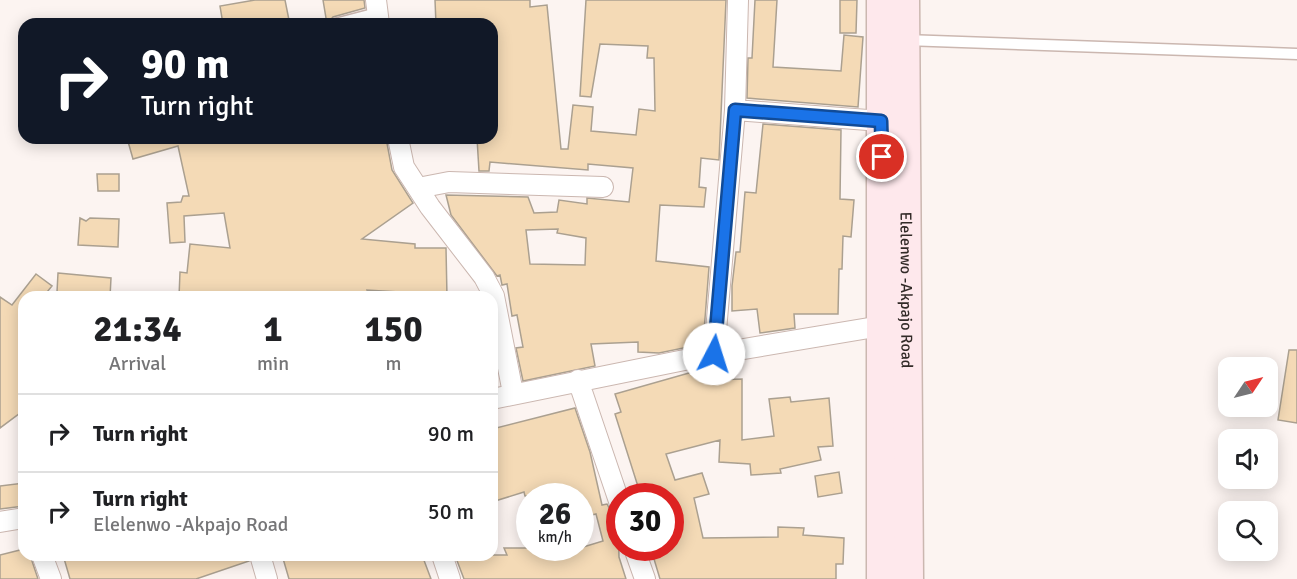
<!DOCTYPE html>
<style>
body{margin:0;font-family:Signika,sans-serif;background:#f2f2f2;color:#202124;height:100vh;display:flex;flex-direction:column;font-size:22px;white-space:nowrap}
*{box-sizing:border-box;margin:0}
p{font-size:20px;color:#757577}
.icon{flex:none;width:33px;height:33px;fill:none;stroke:currentColor;stroke-width:2;stroke-linecap:round;stroke-linejoin:round}
.map{position:relative;flex:1;overflow:hidden}
.panel{position:absolute;left:18px;top:291px;width:480px;height:270px;display:flex;flex-direction:column;background:#fff;border-radius:18px;box-shadow:0 3px 15px #0003}
.panel>*{flex:none}
.banner{position:absolute;left:18px;top:18px;width:480px;height:126px;border-radius:18px;box-shadow:0 3px 15px #0003;background:#111827;color:#fff;overflow:hidden}
.needle{width:39px;rotate:55deg}
.fabs{position:absolute;left:1218px;top:357px;display:grid;gap:12px}
.fabs a{display:grid;place-items:center;width:60px;height:60px;border-radius:12px;background:#fff;box-shadow:0 3px 15px #0003;font-size:30px}
.speed{position:absolute;left:516px;top:483px;display:flex;gap:12px;font-size:30px;font-weight:700;text-align:center}
.speed>*{display:grid;place-content:center;width:78px;height:78px;border-radius:50%;background:#fff;box-shadow:0 3px 15px #0003;line-height:1}
.speed small{font-size:15px;font-weight:400}
.speed .limit{border:9px solid #d22;background:#fff;color:#111}
.pin{position:absolute;display:grid;place-items:center;width:51px;height:51px;color:#fff;margin:-26px;border:3px solid #fff;border-radius:50%;box-shadow:0 2px 6px #0007}
.me{position:absolute;width:66px;margin:-33px;rotate:5deg;stroke-linejoin:round;filter:drop-shadow(0 0 4px #0008)}
.turn{display:flex;align-items:center;gap:21px;height:126px;padding:0 24px;font-size:27px}
.turn .icon{width:78px;height:78px;stroke-width:2.5}
.turn b{display:block;font-size:42px;line-height:51px}
.eta{display:flex;justify-content:space-evenly;align-items:center;height:102px;text-align:center}
.eta b{font-size:36px;font-weight:700;line-height:42px}
ul{padding:0;list-style:none}
li{display:flex;align-items:center;gap:18px;height:78px;padding:0 24px;border-top:2px solid #e0e0e0}
li div{flex:1}
li b{display:block;font-size:22px}
li em{font-style:normal}
.map>svg:first-child{display:block}
.building{fill:#f4dab6;stroke:#aba090;stroke-width:1.5;fill-rule:evenodd}
.lines{fill:none;stroke-linecap:round;stroke-linejoin:round}
.service-casing{stroke:#cbb7b0;stroke-width:13}
.minor-casing{stroke:#cbb7b0;stroke-width:22}
.secondary-casing{stroke:#cbb7b0;stroke-width:31}
.service{stroke:#fff;stroke-width:10}
.minor{stroke:#fff;stroke-width:20}
.secondary{stroke:#fee8ec;stroke-width:28}
.route-casing{stroke:#114b97;stroke-width:15}
.route{stroke:#1a73e8;stroke-width:10}
.labels{text-anchor:middle;stroke-width:5;stroke-linejoin:round;paint-order:stroke}
.street-label{font-size:16px;fill:#322a27;stroke:#fcf4f1}
</style>
<div class="map">
<svg width="1297" height="579" viewBox="0 0 1297 579">
<rect width="100%" height="100%" fill="#fcf4f1"/>
<path class="building" d="M 255,0 L 285,0 L 289,20 L 267,24 L 223,24 L 220,6 Z
M 323,0 L 364,0 L 365,8 L 333,17 L 327,24 Z
M 435,0 L 530,0 L 530,7 L 547,5 L 561,149 L 568,149 L 573,105 L 593,107 L 591,131 L 636,135 L 639,109 L 655,111 L 654,58 L 647,58 L 648,46 L 600,44 L 591,97 L 580,96 L 586,0 L 726,0 L 719,160 L 701,158 L 699,187 L 706,188 L 704,207 L 660,205 L 656,261 L 709,267 L 703,344 L 659,353 L 638,352 L 638,342 L 591,344 L 595,366 L 523,381 L 516,348 L 523,347 L 517,315 L 512,316 L 507,284 L 502,285 L 500,275 L 497,276 L 451,215 L 446,195 L 528,197 L 534,213 L 557,212 L 559,200 L 587,204 L 587,198 L 629,202 L 633,168 L 588,164 L 588,170 L 490,162 L 489,171 L 479,171 L 477,138 L 492,138 L 492,24 L 436,24 ZM 558,229 L 557,233 L 586,238 L 585,265 L 530,264 L 526,230 Z
M 755,0 L 777,0 L 773,67 L 841,71 L 844,35 L 863,37 L 858,107 L 747,98 L 748,58 L 752,58 Z
M 840,0 L 857,0 L 856,33 L 840,33 Z
M 763,124 L 841,130 L 840,199 L 854,200 L 851,237 L 843,236 L 842,269 L 839,269 L 838,314 L 794,314 L 795,328 L 760,333 L 757,309 L 732,311 L 732,286 L 736,252 L 740,252 L 745,192 L 756,193 Z
M 127,138 L 386,138 L 392,170 L 413,203 L 362,239 L 415,244 L 415,248 L 446,248 L 447,297 L 399,297 L 399,292 L 367,290 L 368,293 L 355,294 L 354,297 L 179,297 L 180,272 L 187,273 L 190,244 L 230,248 L 224,213 L 184,216 L 185,242 L 170,243 L 167,203 L 181,202 L 183,196 L 189,196 L 178,146 L 133,159 Z
M 97,174 L 119,174 L 119,191 L 98,191 Z
M 80,218 L 86,221 L 90,218 L 119,219 L 118,247 L 78,245 Z
M 58,273 L 111,278 L 110,297 L 73,297 L 73,293 L 57,292 Z
M 36,274 L 52,286 L 43,297 L 24,297 L 24,410 L 0,428 L 0,297 L 12,305 Z
M 1289,350 L 1297,350 L 1297,423 L 1278,420 Z
M 703,369 L 703,372 L 709,371 L 711,380 L 742,379 L 742,440 L 774,436 L 769,399 L 790,397 L 791,402 L 829,398 L 833,446 L 818,447 L 821,460 L 780,469 L 781,473 L 751,475 L 750,464 L 719,462 L 720,440 L 666,454 L 675,480 L 702,473 L 709,494 L 694,498 L 703,538 L 778,537 L 778,527 L 804,528 L 803,535 L 844,538 L 843,564 L 836,564 L 836,579 L 660,579 L 651,549 L 670,548 L 670,496 L 641,496 L 615,414 L 621,412 L 615,394 Z
M 575,408 L 590,452 L 602,505 L 607,504 L 612,513 L 618,516 L 619,557 L 626,579 L 464,579 L 456,558 L 464,555 L 507,555 L 504,548 L 580,548 L 603,541 L 596,514 L 580,518 L 580,496 L 525,496 L 524,492 L 492,502 L 492,429 Z
M 839,472 L 842,493 L 818,497 L 815,476 Z
M 24,483 L 24,506 L 0,509 L 0,486 Z
M 24,549 L 24,555 L 30,555 L 38,579 L 0,579 L 0,555 Z
M 63,555 L 248,555 L 249,561 L 196,579 L 70,579 Z
M 282,555 L 422,555 L 431,579 L 289,579 Z"/>
<g class="lines">
<defs>
<path id="service" d="M 335,24 L 377,13
M 905,40 L 1297,54"/>
<path id="minor" d="M 376,0 L 379,24
M 735,110 L 881,121
M 398,138 L 404,167 L 430,207 L 484,277 L 494,296 L 513,393
M 418,188 L 449,182 L 603,187
M 714,354 L 735,110 L 738,0
M 578,380 L 620,504
M 492,399 L 714,354 L 881,326
M 0,522 L 24,518
M 634,548 L 645,579
M 42,555 L 51,579
M 260,555 L 267,579
M 442,555 L 450,579"/>
<g id="secondary">
<path d="M 881,0 L 881,579"/>
<path id="s1" d="M 905,0 L 909,579"/>
</g>
</defs>
<use href="#service" class="service-casing"/>
<use href="#minor" class="minor-casing"/>
<use href="#secondary" class="secondary-casing"/>
<use href="#service" class="service"/>
<use href="#minor" class="minor"/>
<use href="#secondary" class="secondary"/>
</g>
<g class="lines">
<defs>
<path id="route" d="M 714,354 L 735,110 L 881,121 L 882,157"/>
</defs>
<use href="#route" class="route-casing"/>
<use href="#route" class="route"/>
</g>
<g class="labels">
<g class="street-label">
<text dy="6" stroke="none"><textPath href="#s1" startOffset="290">Elelenwo -Akpajo Road</textPath></text>
</g>
</g>
</svg>
<div class="fabs">
<a><svg class="needle" viewBox="-14 -14 28 28"><path d="M0-13l5 13h-10z" fill="#e53935"/><path d="M0 13l5-13h-10z" fill="#757577"/></svg></a>
<a><svg class="icon" aria-label="sound" viewBox="0 0 24 24"><path d="M4 9h4l5-4v14l-5-4H4zM17 9q2 3 0 6"/></svg></a>
<a><svg class="icon" aria-label="search" viewBox="0 0 24 24"><circle cx="10" cy="10" r="6"/><path d="M15 15l6 6"/></svg></a>
</div>
<div class="speed"><div>26<small>km/h</small></div><div class="limit">30</div></div>
<div class="pin" style="left:882px;top:157px;background:#d93025"><svg class="icon" aria-label="arrive" viewBox="0 0 24 24"><path d="M6 21V4h12l-3 4 3 4H6"/></svg></div>
<svg class="me" style="left:714px;top:354px" viewBox="-20 -20 40 40"><circle r="19" fill="#fff"/><path d="M0-13L10 11 0 6-10 11z" fill="#1a73e8"/></svg>
<div class="banner">
<div class="turn"><svg class="icon" aria-label="right" viewBox="0 0 24 24"><path d="M7 20v-9h11M14 6l5 5-5 5"/></svg><div><b>90 m</b>Turn right</div></div>
</div>
<section class="panel">
<div class="eta">
<div><b>21:34</b><p>Arrival</p></div>
<div><b>1</b><p>min</p></div>
<div><b>150</b><p>m</p></div>
</div>
<ul>
<li><svg class="icon" aria-label="right" viewBox="0 0 24 24"><path d="M7 20v-9h11M14 6l5 5-5 5"/></svg><div><b>Turn right</b></div><em>90 m</em></li>
<li><svg class="icon" aria-label="right" viewBox="0 0 24 24"><path d="M7 20v-9h11M14 6l5 5-5 5"/></svg><div><b>Turn right</b><p>Elelenwo -Akpajo Road</p></div><em>50 m</em></li>
</ul>
</section>
</div>
